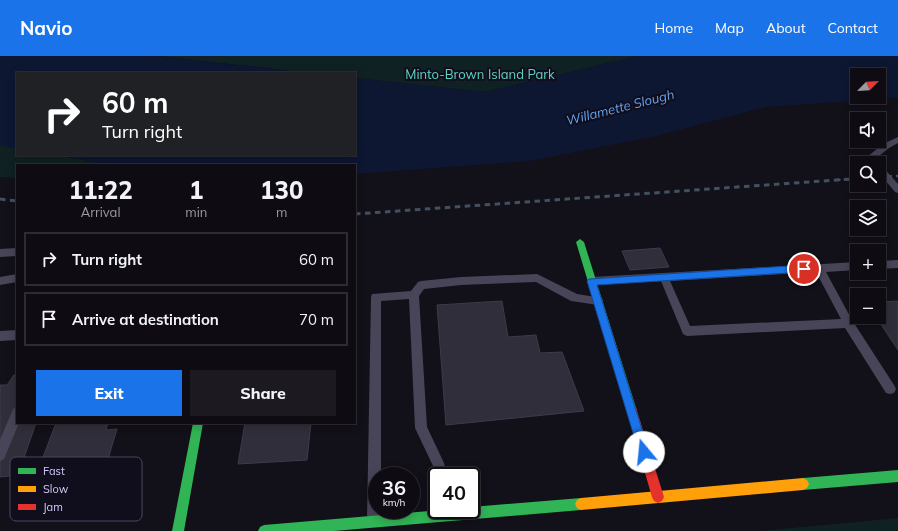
<!DOCTYPE html>
<meta charset="utf-8">
<style>
body{margin:0;font-family:Mulish,sans-serif;background:#1c1a20;color:#f1f3f6;height:100vh;display:flex;flex-direction:column;font-size:15px;white-space:nowrap}
*{box-sizing:border-box;margin:0}
p{font-size:13px;color:#9b9b9f}
.icon{flex:none;width:22px;height:22px;fill:none;stroke:currentColor;stroke-width:2;stroke-linecap:round;stroke-linejoin:round}
.map{position:relative;flex:1;overflow:hidden}
.sheet{position:absolute;left:16px;top:108px;width:340px;height:260px;display:flex;flex-direction:column;background:#0e0c12;border-radius:0px;box-shadow:0 2px 10px #0003,0 0 0 1px #2e2c32}
.sheet>*{flex:none}
.banner{position:absolute;left:16px;top:16px;width:340px;height:84px;border-radius:0px;box-shadow:0 2px 10px #0003,0 0 0 1px #2e2c32;background:#202124;color:#fff;overflow:hidden}
.needle{width:26px;rotate:66deg}
.controls{position:absolute;left:850px;top:12px;display:grid;gap:8px}
.controls a{display:grid;place-items:center;width:36px;height:36px;border-radius:0px;background:#0e0c12;box-shadow:0 2px 10px #0003,0 0 0 1px #2e2c32;font-size:20px}
.speed{position:absolute;left:368px;top:411px;display:flex;gap:8px;font-size:20px;font-weight:700;text-align:center}
.speed>*{display:grid;place-content:center;width:52px;height:52px;border-radius:50%;background:#0e0c12;box-shadow:0 2px 10px #0003,0 0 0 1px #2e2c32;line-height:1}
.speed small{font-size:10px;font-weight:400}
.speed .limit{border:2px solid #111;border-radius:6px;background:#fff;color:#111}
.pin{position:absolute;display:grid;place-items:center;width:34px;height:34px;color:#fff;margin:-17px;border:2px solid #fff;border-radius:50%;box-shadow:0 1px 4px #0007}
.me{position:absolute;width:44px;margin:-22px;rotate:343deg;stroke-linejoin:round;filter:drop-shadow(0 0 3px #0008)}
.turn{display:flex;align-items:center;gap:14px;height:84px;padding:0 20px;font-size:18px}
.turn .icon{width:52px;height:52px;stroke-width:2.5}
.turn b{display:block;font-size:28px;line-height:34px}
.eta{display:flex;justify-content:space-evenly;align-items:center;height:68px;text-align:center}
.eta b{font-size:24px;font-weight:800;line-height:28px}
.action{display:flex;gap:8px;margin-top:auto;padding:8px 20px}
.action a{flex:1;height:46px;border-radius:0px;background:#1a73e8;color:#fff;font-size:16px;font-weight:800;line-height:46px;text-align:center}
.action a+a{background:#1c1a20;color:#f1f3f6}
ul{padding:0;list-style:none}
li{display:flex;align-items:center;gap:12px;height:54px;margin:0 8px 6px;padding:0 12px;border:2px solid #2e2c32;border-radius:0px}
li div{flex:1}
li b{display:block;font-size:15px}
li em{font-style:normal}
header{display:flex;align-items:center;gap:24px;box-sizing:border-box;height:56px;padding:0 20px;background:#1a73e8;color:#fff}
header strong{font-size:19px}
nav{display:flex;gap:22px;margin-inline-start:auto;font-size:14px}
.map>svg:first-child{display:block}
.green{fill:#102123}
.water{fill:#0d1732;fill-rule:evenodd}
.building{fill:#302e3a;stroke:#3f3a4c}
.lines{fill:none;stroke-linecap:round;stroke-linejoin:round}
.lane{fill:#484558;fill-rule:evenodd}
.fast{fill:#30b455;fill-rule:evenodd}
.slow{fill:#ff9f0a;fill-rule:evenodd}
.jam{fill:#e5322d;fill-rule:evenodd}
.rail-far1{stroke:#415160;stroke-width:2.5;stroke-dasharray:4.5 4;stroke-linecap:butt}
.rail{stroke:#415160;stroke-width:3;stroke-dasharray:5.5 4.5;stroke-linecap:butt}
.route{fill:#1a73e8;stroke:#114b97}
.labels{text-anchor:middle;stroke-width:4;stroke-linejoin:round;paint-order:stroke}
.far-park-label{font-size:13px;fill:#5ed4c0;stroke:#100d1c}
.far-water-label{font-size:13px;font-style:italic;fill:#61a4f3;stroke:#100d1c}
.key{fill:#100d1c;stroke:#4b465f;stroke-width:1}
.key-label{font-size:11px;fill:#d4cbfb}
</style>
<header>
<strong>Navio</strong>
<nav><a>Home</a><a>Map</a><a>About</a><a>Contact</a></nav>
</header>
<div class="map">
<svg width="898" height="475" viewBox="0 0 898 475">
<rect width="100%" height="100%" fill="#121018"/>
<path class="green" d="M 156,0 L 638,0 L 485,36 L 355,22 L 355,17 L 310,17 Z
M 0,89 L 17,92 L 17,99 L 56,99 L 111,109 L 17,109 L 17,122 L 0,121 Z
M 898,462 L 898,475 L 759,475 Z"/>
<path class="water" d="M 0,0 L 156,0 L 310,17 L 17,17 L 17,92 L 0,89 Z
M 638,0 L 898,0 L 898,42 L 766,51 L 656,80 L 530,105 L 355,118 L 355,109 L 111,109 L 56,99 L 355,99 L 355,22 L 485,36 ZM 857,19 L 879,19 L 879,41 L 857,41 Z"/>
<path class="building" d="M 660,192 L 669,211 L 630,214 L 622,195 Z
M 502,245 L 508,281 L 536,279 L 540,297 L 562,296 L 584,355 L 446,369 L 437,249 Z
M 898,245 L 898,294 L 876,261 L 879,261 L 879,246 Z
M 14,319 L 17,319 L 17,367 L 36,367 L 18,419 L 0,421 L 0,329 L 7,329 Z
M 56,367 L 108,367 L 106,374 L 117,373 L 103,420 L 34,425 Z
M 245,367 L 311,367 L 307,404 L 238,408 Z"/>
<g class="lines">
<path class="lane" d="M 898,81 L 898,87 L 889,92 L 875,103 L 878,107 L 869,107 L 867,105 L 867,101 L 883,88 Z
M 879,109 L 882,110 L 898,128 L 898,137 L 895,136 L 879,117 Z
M 17,192 L 17,200 L 0,201 L 0,193 Z
M 898,204 L 898,212 L 879,213 L 879,205 Z
M 857,206 L 857,214 L 826,216 L 852,264 L 894,329 L 896,333 L 894,337 L 890,338 L 886,337 L 845,272 L 687,280 L 683,278 L 661,225 L 592,229 L 589,228 L 587,225 L 589,222 L 592,221 ZM 816,216 L 841,263 L 690,270 L 670,225 Z
M 17,218 L 17,226 L 0,229 L 0,221 Z
M 537,218 L 577,238 L 602,242 L 603,245 L 602,248 L 598,249 L 571,245 L 536,226 L 461,229 L 424,233 L 419,240 L 427,371 L 444,407 L 447,420 L 437,420 L 437,425 L 434,412 L 415,372 L 409,243 L 381,245 L 381,420 L 377,420 L 377,454 L 381,454 L 381,464 L 379,469 L 374,471 L 369,469 L 367,464 L 371,241 L 372,238 L 411,235 L 418,226 L 421,225 L 461,221 Z
M 17,274 L 17,284 L 0,285 L 0,275 Z
M 17,351 L 17,367 L 19,367 L 4,403 L 0,405 L 0,384 L 13,353 Z"/>
<path class="fast" d="M 580,183 L 584,186 L 637,355 L 636,359 L 632,360 L 628,359 L 627,355 L 576,186 Z
M 193,367 L 203,367 L 184,475 L 172,475 Z
M 898,414 L 898,426 L 803,434 L 799,432 L 797,428 L 799,424 L 803,422 Z
M 581,442 L 585,444 L 587,448 L 585,452 L 581,454 L 334,475 L 258,475 L 260,471 L 264,469 L 441,454 L 471,454 L 471,451 Z"/>
<path class="slow" d="M 803,422 L 807,424 L 809,428 L 807,432 L 803,434 L 581,454 L 577,452 L 575,448 L 577,444 L 581,442 Z"/>
<path class="jam" d="M 632,350 L 636,351 L 637,355 L 664,441 L 662,445 L 658,447 L 654,445 L 652,441 L 627,355 L 628,351 Z"/>
<path class="rail-far1" d="M 879,121 L 898,120
M 836,124 L 857,123"/>
<path class="rail" d="M 0,143 L 17,145
M 355,158 L 851,123"/>
</g>
<path class="route" d="M 804,209 L 808,213 L 804,216 L 597,229 L 649,396 L 648,400 L 644,401 L 640,400 L 587,225 L 589,223 Z"/>
<g class="labels">
<g class="far-park-label">
<text x="480" y="23">Minto-Brown Island Park</text>
</g>
<g class="far-water-label">
<text transform="translate(620 51) rotate(-14)" y="5">Willamette Slough</text>
</g>
</g>
<rect x="10" y="401" width="132" height="64" rx="6" class="key"/>
<rect x="18" y="412" width="18" height="6" fill="#30b455"/>
<rect x="18" y="430" width="18" height="6" fill="#ff9f0a"/>
<rect x="18" y="448" width="18" height="6" fill="#e5322d"/>
<g class="key-label">
<text x="43" y="419">Fast</text>
<text x="43" y="437">Slow</text>
<text x="43" y="455">Jam</text>
</g>
</svg>
<div class="controls">
<a><svg class="needle" viewBox="-14 -14 28 28"><path d="M0-13l5 13h-10z" fill="#e53935"/><path d="M0 13l5-13h-10z" fill="#9b9b9f"/></svg></a>
<a><svg class="icon" aria-label="sound" viewBox="0 0 24 24"><path d="M4 9h4l5-4v14l-5-4H4zM17 9q2 3 0 6"/></svg></a>
<a><svg class="icon" aria-label="search" viewBox="0 0 24 24"><circle cx="10" cy="10" r="6"/><path d="M15 15l6 6"/></svg></a>
<a><svg class="icon" aria-label="layers" viewBox="0 0 24 24"><path d="M12 4l9 5-9 5-9-5zM3 14l9 5 9-5"/></svg></a>
<a>+</a>
<a>−</a>
</div>
<div class="speed"><div>36<small>km/h</small></div><div class="limit">40</div></div>
<div class="pin" style="left:804px;top:213px;background:#d93025"><svg class="icon" aria-label="arrive" viewBox="0 0 24 24"><path d="M6 21V4h12l-3 4 3 4H6"/></svg></div>
<svg class="me" style="left:644px;top:396px" viewBox="-20 -20 40 40"><circle r="19" fill="#fff"/><path d="M0-13L10 11 0 6-10 11z" fill="#1a73e8"/></svg>
<div class="banner">
<div class="turn"><svg class="icon" aria-label="right" viewBox="0 0 24 24"><path d="M7 20v-9h11M14 6l5 5-5 5"/></svg><div><b>60 m</b>Turn right</div></div>
</div>
<section class="sheet">
<div class="eta">
<div><b>11:22</b><p>Arrival</p></div>
<div><b>1</b><p>min</p></div>
<div><b>130</b><p>m</p></div>
</div>
<ul>
<li><svg class="icon" aria-label="right" viewBox="0 0 24 24"><path d="M7 20v-9h11M14 6l5 5-5 5"/></svg><div><b>Turn right</b></div><em>60 m</em></li>
<li><svg class="icon" aria-label="arrive" viewBox="0 0 24 24"><path d="M6 21V4h12l-3 4 3 4H6"/></svg><div><b>Arrive at destination</b></div><em>70 m</em></li>
</ul>
<div class="action"><a>Exit</a><a>Share</a></div>
</section>
</div>
